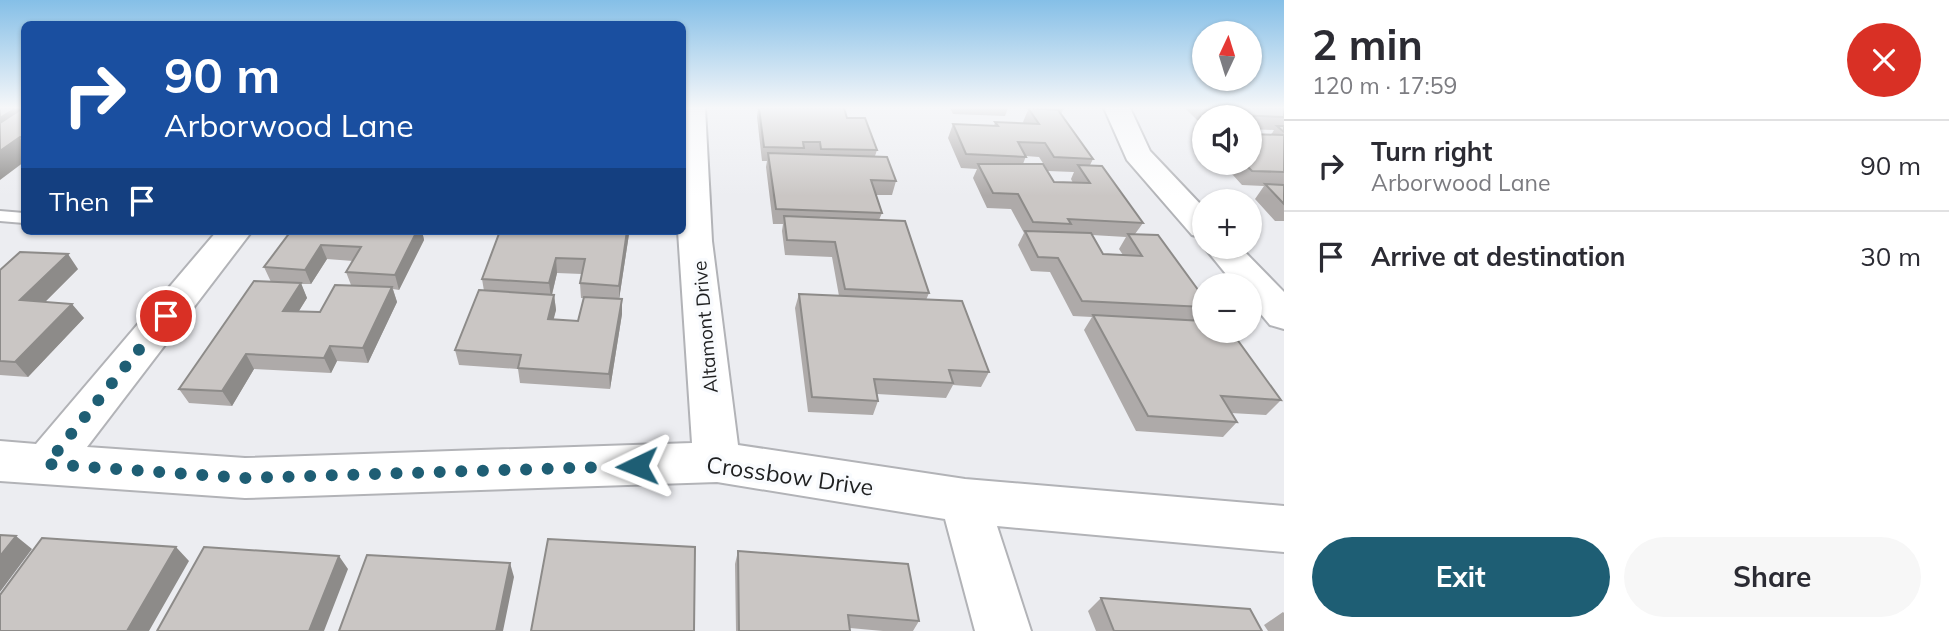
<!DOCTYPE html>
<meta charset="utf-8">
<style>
body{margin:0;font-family:Mulish,sans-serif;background:#f7f7f7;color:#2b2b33;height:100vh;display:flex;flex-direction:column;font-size:26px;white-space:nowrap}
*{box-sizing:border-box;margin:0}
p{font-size:23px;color:#7c7c81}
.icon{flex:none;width:38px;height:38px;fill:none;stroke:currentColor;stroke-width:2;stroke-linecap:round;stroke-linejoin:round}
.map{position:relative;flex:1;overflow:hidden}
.drawer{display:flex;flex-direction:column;background:#fff;width:665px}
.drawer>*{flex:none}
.hud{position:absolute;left:21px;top:21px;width:665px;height:214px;border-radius:10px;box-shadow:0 2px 5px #0004;background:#1a4fa0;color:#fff;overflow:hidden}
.needle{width:46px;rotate:4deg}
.controls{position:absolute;left:1192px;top:21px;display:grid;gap:14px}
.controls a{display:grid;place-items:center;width:70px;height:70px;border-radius:50%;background:#fff;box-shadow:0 2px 5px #0004;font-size:35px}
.pin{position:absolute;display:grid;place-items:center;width:60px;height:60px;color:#fff;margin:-30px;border:4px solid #fff;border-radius:50%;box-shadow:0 2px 7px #0007}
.me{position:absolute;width:77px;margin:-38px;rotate:268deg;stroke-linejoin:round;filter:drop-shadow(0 0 5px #0008)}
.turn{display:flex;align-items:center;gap:24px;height:147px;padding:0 28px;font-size:32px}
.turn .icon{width:91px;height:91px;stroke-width:2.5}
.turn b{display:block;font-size:49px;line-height:60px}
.then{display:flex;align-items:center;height:66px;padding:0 28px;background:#0003;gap:14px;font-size:26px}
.round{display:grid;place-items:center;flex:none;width:74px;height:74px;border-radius:37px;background:#f7f7f7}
.head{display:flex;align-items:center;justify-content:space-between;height:119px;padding:0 28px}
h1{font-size:42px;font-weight:700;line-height:52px}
.cta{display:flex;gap:14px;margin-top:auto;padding:14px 28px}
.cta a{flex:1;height:80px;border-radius:42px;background:#1e5e74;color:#fff;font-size:28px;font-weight:700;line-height:80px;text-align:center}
.cta a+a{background:#f7f7f7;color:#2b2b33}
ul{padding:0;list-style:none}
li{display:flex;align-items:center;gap:21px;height:91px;padding:0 28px;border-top:2px solid #e1e1e2}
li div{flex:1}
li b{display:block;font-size:26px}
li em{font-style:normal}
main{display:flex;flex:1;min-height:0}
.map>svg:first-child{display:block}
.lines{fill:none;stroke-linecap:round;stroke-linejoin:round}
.service-casing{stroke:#b2b3b7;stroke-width:4}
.minor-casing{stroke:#b2b3b7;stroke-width:4}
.service{fill:#fff;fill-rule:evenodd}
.minor{fill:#fff;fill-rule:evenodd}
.wall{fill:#aeaaa9;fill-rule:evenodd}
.shaded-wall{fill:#8d8b89}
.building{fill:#cac6c4;stroke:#8d8b89;stroke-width:2}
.route{stroke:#1e5e74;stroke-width:12;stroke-dasharray:0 21.6}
.labels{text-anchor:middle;stroke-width:7;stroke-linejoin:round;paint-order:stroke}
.street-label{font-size:19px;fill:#1e1f20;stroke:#f9fbfe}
.near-street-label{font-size:23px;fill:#1e1f20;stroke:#f9fbfe}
</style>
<main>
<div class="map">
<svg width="1284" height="631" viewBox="0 0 1284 631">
<rect width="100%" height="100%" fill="#ecedf1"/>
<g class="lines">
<defs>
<path id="service" d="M 0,211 L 24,213 L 24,223 L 0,221 Z"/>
<path id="minor" d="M 682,108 L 705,108 L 712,241 L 738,445 L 965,479 L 1284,506 L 1284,552 L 997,526 L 1031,631 L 975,631 L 945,519 L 717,482 L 245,498 L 0,481 L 0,441 L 36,444 L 217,231 L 252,231 L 87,447 L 245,458 L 692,443 L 678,231 L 682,231 Z
M 1104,108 L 1130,108 L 1150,151 L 1204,208 L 1204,238 L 1192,235 L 1127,160 Z
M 1204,247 L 1240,247 L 1284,292 L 1284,329 L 1270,325 L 1250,301 L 1250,285 L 1235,285 Z"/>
</defs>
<use href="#service" class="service-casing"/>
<use href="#minor" class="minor-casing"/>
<use href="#service" class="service"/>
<use href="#minor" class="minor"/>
</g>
<path class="wall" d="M 758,108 L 844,108 L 847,118 L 877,150 L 875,156 L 896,181 L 892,195 L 876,195 L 882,213 L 879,220 L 929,293 L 926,300 L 989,372 L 981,387 L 953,385 L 946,398 L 877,394 L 878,401 L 873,415 L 808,412 L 795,308 L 799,294 L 839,296 L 832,257 L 785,255 L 782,231 L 783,224 L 773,224 L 766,167 L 767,161 L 762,161 L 757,117 Z
M 950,108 L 1008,108 L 1005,116 L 953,114 Z
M 1026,108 L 1064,108 L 1061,114 L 1093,159 L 1090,165 L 1143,223 L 1135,234 L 1204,298 L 1204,317 L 1201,321 L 1281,400 L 1266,415 L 1231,413 L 1237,422 L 1223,437 L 1136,431 L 1084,330 L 1092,317 L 1073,316 L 1050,272 L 1031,271 L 1018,245 L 1024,233 L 1011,209 L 987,208 L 973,178 L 977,169 L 961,168 L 948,138 L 953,124 L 994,126 L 995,122 L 1024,124 L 1023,122 L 1028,110 ZM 1026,156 L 1039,157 L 1048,171 L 1074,172 L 1071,179 L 1073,183 L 1054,182 L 1023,164 ZM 1092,235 L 1126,237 L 1119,249 L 1123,255 L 1103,254 Z
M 1185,108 L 1284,108 L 1284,221 L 1275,221 L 1255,199 L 1264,186 L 1242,185 L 1222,163 L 1250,163 L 1251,134 L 1271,135 L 1274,130 L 1250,129 L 1250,117 L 1204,117 L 1204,127 Z
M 291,231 L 422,231 L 424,240 L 399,290 L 393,289 L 397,302 L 368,363 L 337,361 L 331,373 L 254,369 L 232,406 L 189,403 L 179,389 L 271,282 L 264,267 ZM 327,259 L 353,261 L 346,272 L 351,285 L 320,312 L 299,311 L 307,298 L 301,284 L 311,284 Z
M 629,234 L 619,299 L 622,299 L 622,314 L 610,389 L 520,383 L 518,369 L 459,365 L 455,350 L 484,291 L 482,279 ZM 557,273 L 582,274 L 580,283 L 581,298 L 584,298 L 578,321 L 553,319 L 556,310 L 554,295 L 552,295 Z
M 78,269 L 45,302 L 84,318 L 28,377 L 0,375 L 0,270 Z
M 738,551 L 919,621 L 913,631 L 883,631 L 850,628 L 850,631 L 736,631 L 735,564 Z
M 1101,598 L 1262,631 L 1096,631 L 1088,611 Z
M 1283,612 L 1284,613 L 1284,631 L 1268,631 L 1264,625 Z"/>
<path class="shaded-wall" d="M 16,108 L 24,108 L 0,138 L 0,118 Z
M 20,137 L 24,144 L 24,162 L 0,180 L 0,151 Z
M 417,231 L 422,231 L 424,240 L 399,290 L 395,275 Z
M 627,231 L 629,231 L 629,234 L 619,300 L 619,286 Z
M 321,245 L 327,259 L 311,284 L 305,270 Z
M 68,254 L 78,269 L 32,315 L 20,300 Z
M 556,258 L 557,273 L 551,298 L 549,283 Z
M 301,283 L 307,298 L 290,325 L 283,311 Z
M 392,287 L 397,302 L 368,363 L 363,348 Z
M 554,295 L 556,310 L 550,334 L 548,319 Z
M 622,299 L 622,314 L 610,389 L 609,374 Z
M 72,304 L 84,318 L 28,377 L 15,362 Z
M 330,346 L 337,361 L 331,373 L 324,358 Z
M 246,354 L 254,369 L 232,406 L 222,391 Z
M 16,536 L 32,549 L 0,592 L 0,556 Z
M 176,547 L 189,561 L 149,631 L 127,631 Z
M 339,556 L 348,569 L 324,631 L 309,631 Z
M 510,563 L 514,577 L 503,631 L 496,631 Z"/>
<path class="building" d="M 0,108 L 16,108 L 0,118 Z
M 23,108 L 24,108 L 24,137 L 20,137 L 0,151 L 0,123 Z
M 759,108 L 844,108 L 847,118 L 865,118 L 877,150 L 821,149 L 820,142 L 803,142 L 804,148 L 764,147 Z
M 1028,108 L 1058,110 L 1093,159 L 1054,157 L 1045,143 L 1018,142 L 1026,157 L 966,154 L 953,124 L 998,126 L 995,122 L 1039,124 Z
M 1206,108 L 1284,108 L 1284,117 L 1213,114 Z
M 1277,126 L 1284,126 L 1284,132 Z
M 1250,132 L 1251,134 L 1284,135 L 1284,172 L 1252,171 L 1244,163 L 1250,163 Z
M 768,153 L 887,157 L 896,181 L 871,180 L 882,213 L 776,209 Z
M 978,164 L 1043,164 L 1054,182 L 1090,183 L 1078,165 L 1102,166 L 1143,223 L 1068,219 L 1071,224 L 1033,222 L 1018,194 L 993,193 Z
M 1265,184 L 1284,185 L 1284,204 Z
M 784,216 L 905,221 L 929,293 L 845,289 L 835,242 L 787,240 Z
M 291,231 L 417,231 L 395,275 L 346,272 L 361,247 L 321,245 L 305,270 L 264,267 Z
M 500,231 L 627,231 L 619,286 L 580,283 L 585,259 L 556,258 L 549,283 L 482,279 Z
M 1025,231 L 1091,233 L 1103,254 L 1142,256 L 1128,234 L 1158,235 L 1204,298 L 1204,307 L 1082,301 L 1058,258 L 1038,257 Z
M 20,252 L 68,254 L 20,300 L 72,304 L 15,362 L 0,361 L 0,270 Z
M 254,281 L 301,283 L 283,311 L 320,312 L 335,285 L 392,287 L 363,348 L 330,346 L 324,358 L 246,354 L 222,391 L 179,389 Z
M 479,290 L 554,295 L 548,319 L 578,321 L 584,297 L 622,299 L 609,374 L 518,368 L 521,355 L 455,350 Z
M 799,294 L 962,301 L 989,372 L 949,370 L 953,383 L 874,379 L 878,401 L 812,397 Z
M 1093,315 L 1204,321 L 1204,331 L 1231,331 L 1281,400 L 1221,396 L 1237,422 L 1148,416 Z
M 0,535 L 16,536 L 0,556 Z
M 42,538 L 176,547 L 127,631 L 0,631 L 0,595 Z
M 548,539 L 695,547 L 694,631 L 531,631 Z
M 204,547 L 339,556 L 309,631 L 157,631 Z
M 738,551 L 908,564 L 919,621 L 848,615 L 850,631 L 739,631 Z
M 367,555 L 510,563 L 496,631 L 339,631 Z
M 1101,598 L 1250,609 L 1262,631 L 1114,631 Z"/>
<linearGradient id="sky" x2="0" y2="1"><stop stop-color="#85bfe7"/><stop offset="0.55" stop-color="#f6f7f9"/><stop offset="1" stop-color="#f6f7f9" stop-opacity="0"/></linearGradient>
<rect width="1284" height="196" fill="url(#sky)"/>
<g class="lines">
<path class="route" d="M 166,316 L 47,464 L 244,478 L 637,466"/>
</g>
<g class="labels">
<g class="street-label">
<text transform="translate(705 327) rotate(-95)" y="7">Altamont Drive</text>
</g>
<g class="near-street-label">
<text transform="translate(790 476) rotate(8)" y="8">Crossbow Drive</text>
</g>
</g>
</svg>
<div class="controls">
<a><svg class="needle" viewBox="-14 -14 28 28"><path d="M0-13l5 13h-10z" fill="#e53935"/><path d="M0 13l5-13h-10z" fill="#7c7c81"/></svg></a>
<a><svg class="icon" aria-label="sound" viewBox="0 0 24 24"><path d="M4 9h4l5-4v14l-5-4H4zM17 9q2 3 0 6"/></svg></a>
<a>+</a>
<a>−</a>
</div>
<div class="pin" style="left:166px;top:316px;background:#d93025"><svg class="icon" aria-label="arrive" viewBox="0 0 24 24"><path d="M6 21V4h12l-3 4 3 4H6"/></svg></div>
<svg class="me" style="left:637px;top:466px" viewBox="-20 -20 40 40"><path d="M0-17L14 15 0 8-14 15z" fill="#1e5e74" stroke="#fff" stroke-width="4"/></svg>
<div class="hud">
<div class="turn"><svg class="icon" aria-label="right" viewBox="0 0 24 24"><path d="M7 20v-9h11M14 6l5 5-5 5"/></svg><div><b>90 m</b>Arborwood Lane</div></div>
<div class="then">Then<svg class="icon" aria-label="arrive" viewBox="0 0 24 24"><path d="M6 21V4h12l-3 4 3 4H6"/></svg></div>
</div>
</div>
<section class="drawer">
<div class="head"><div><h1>2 min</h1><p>120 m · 17:59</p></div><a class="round" style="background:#d93025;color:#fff"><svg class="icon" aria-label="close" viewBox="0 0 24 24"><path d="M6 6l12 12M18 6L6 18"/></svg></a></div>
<ul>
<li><svg class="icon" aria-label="right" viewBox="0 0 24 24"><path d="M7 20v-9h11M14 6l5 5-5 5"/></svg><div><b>Turn right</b><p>Arborwood Lane</p></div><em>90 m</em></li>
<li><svg class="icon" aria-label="arrive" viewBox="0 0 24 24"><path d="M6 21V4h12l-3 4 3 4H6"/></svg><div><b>Arrive at destination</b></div><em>30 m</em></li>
</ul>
<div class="cta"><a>Exit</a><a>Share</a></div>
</section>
</main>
